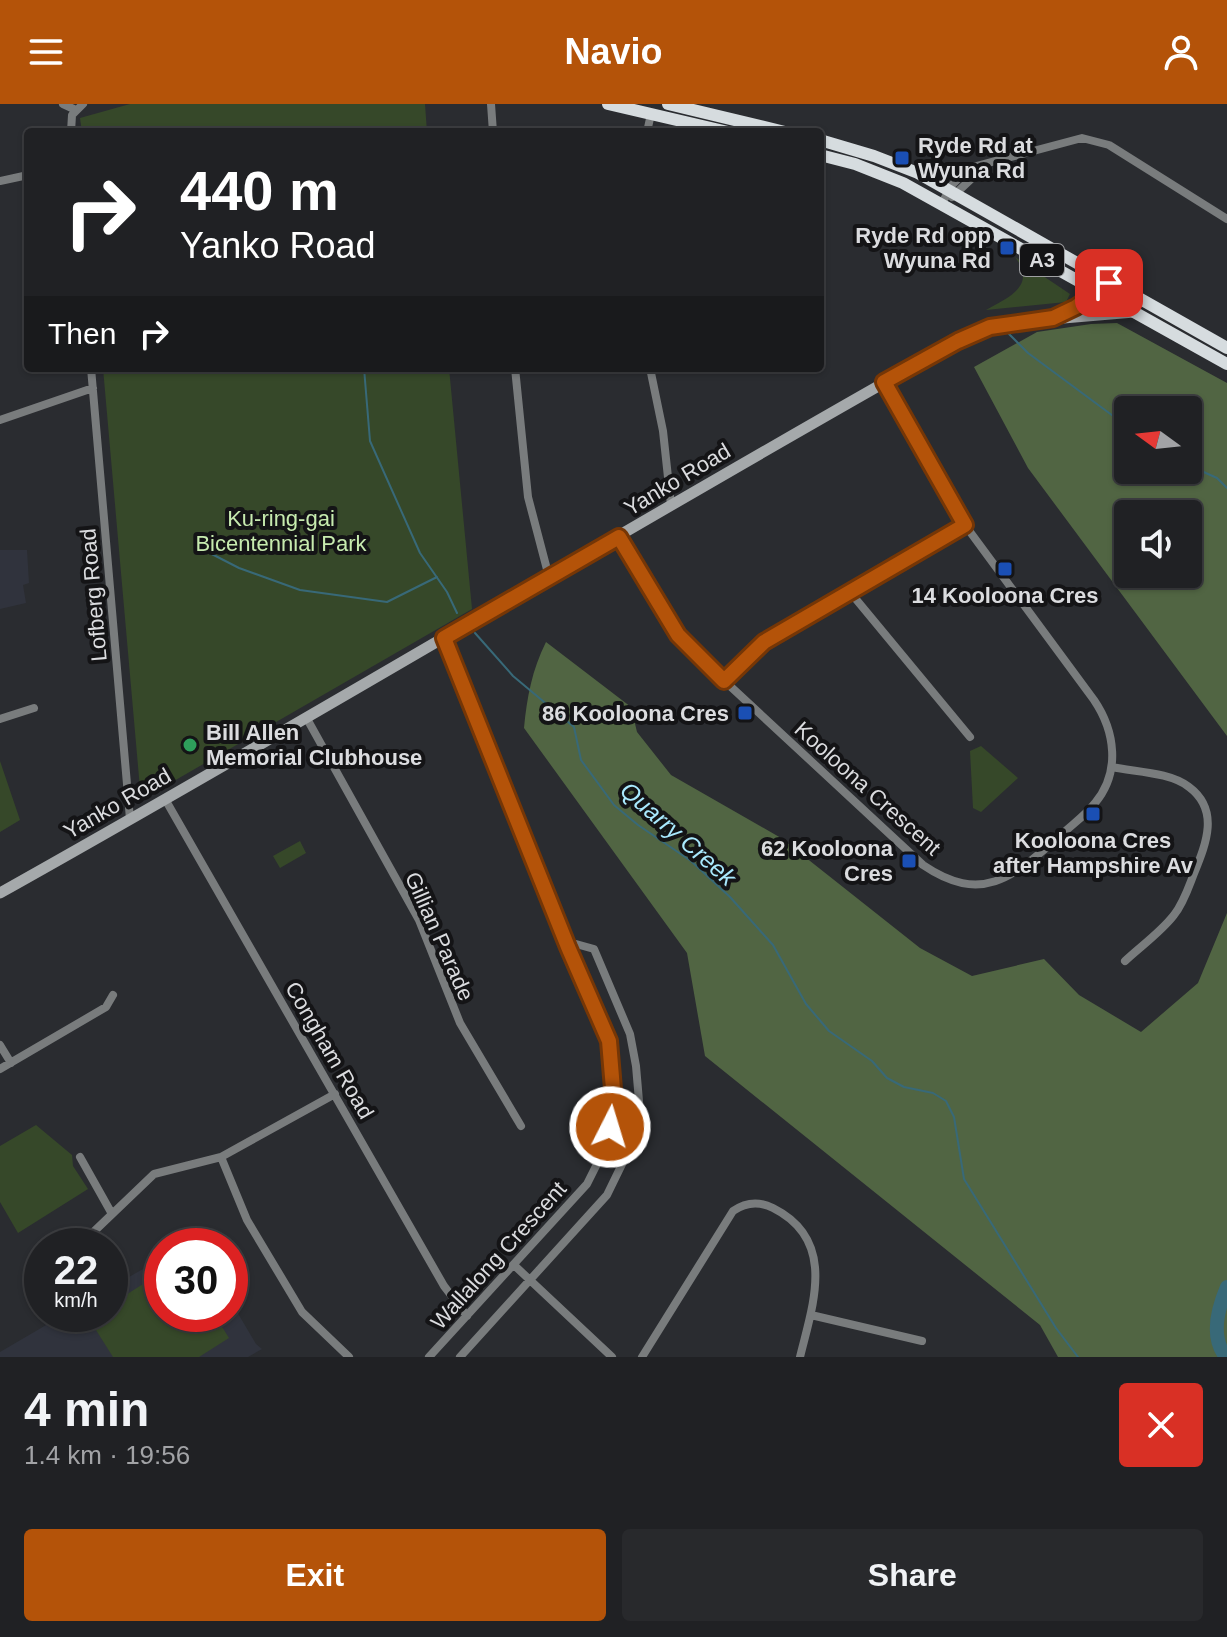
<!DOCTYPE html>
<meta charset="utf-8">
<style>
body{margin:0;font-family:Helvetica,sans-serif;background:#28292c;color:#f1f3f6;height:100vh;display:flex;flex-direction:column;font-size:30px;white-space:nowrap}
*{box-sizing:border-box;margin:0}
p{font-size:26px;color:#a2a3a6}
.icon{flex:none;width:44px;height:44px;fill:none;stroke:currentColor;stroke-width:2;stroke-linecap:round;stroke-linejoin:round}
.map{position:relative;height:1253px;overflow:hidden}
.details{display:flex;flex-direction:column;background:#202124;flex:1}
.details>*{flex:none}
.guide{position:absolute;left:24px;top:24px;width:800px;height:244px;border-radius:8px;box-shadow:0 2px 6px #0004,0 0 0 2px #3d3e41;background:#202124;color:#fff;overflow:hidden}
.needle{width:52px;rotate:285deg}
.controls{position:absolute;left:1114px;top:292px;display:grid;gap:16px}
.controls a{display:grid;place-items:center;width:88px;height:88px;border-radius:8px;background:#202124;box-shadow:0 2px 6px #0004,0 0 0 2px #3d3e41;font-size:40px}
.speed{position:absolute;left:24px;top:1124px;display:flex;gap:16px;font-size:40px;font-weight:700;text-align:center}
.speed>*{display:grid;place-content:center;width:104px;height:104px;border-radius:50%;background:#202124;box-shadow:0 2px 6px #0004,0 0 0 2px #3d3e41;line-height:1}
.speed small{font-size:20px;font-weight:400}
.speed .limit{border:12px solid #d22;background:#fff;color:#111}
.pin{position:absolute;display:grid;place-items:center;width:68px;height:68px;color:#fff;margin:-34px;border-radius:16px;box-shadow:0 4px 12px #0006}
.me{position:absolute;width:88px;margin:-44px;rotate:5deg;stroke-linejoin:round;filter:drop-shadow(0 0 6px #0008)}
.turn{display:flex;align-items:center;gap:28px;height:168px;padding:0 24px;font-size:36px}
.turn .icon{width:104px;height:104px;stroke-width:2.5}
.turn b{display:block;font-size:56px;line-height:68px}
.then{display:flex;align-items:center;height:76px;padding:0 24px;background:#0003;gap:16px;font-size:30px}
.round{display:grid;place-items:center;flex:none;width:84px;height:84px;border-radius:8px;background:#28292c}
.overview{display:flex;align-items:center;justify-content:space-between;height:136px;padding:0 24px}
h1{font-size:48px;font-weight:700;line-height:60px}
.cta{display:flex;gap:16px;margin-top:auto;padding:16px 24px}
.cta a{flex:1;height:92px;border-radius:8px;background:#b45309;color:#fff;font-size:32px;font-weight:700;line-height:92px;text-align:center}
.cta a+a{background:#28292c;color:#f1f3f6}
header{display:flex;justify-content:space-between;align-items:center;height:104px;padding:0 24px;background:#b45309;color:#fff;font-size:36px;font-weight:700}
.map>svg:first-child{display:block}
.built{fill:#30333d}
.green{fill:#364829}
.forest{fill:#516543;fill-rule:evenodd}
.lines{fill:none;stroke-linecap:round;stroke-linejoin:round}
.stream{stroke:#386978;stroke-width:2}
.river{stroke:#386978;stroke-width:14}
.minor{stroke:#797c7d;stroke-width:8}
.secondary{stroke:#a5a9ab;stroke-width:11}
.trunk{stroke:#d6dcdf;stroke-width:12}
.route-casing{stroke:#753606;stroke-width:20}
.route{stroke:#b45309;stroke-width:14}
.transit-dot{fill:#1a4fb4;stroke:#141416;stroke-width:3}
.leisure-dot{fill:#2e9e5b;stroke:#141416;stroke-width:3}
.labels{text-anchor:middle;stroke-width:8;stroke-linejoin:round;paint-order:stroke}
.shield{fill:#141416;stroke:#9fa0a3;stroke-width:2}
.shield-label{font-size:20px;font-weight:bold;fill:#dbdcdf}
.poi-label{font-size:22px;font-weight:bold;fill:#dbdcdf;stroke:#141416;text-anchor:end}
.street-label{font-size:22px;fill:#dbdcdf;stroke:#141416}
.park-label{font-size:22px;fill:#c7ebaf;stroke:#141416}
.water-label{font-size:24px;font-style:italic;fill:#a9e9fe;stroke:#141416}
</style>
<header><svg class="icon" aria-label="menu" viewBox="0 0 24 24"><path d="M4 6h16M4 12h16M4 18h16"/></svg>Navio<svg class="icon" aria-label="person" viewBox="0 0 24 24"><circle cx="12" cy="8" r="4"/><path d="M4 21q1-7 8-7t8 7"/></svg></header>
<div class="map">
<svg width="1227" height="1253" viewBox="0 0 1227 1253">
<rect width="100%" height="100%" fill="#2a2c30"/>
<path class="built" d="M 0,446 L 27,446 L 29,479 L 23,481 L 26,499 L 0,505 Z
M 162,1154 L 162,1210 L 230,1210 L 230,1196 L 256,1240 L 262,1245 L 248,1253 L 0,1253 L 0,1248 L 65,1210 L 110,1210 L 110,1184 Z"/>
<path class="green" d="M 130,0 L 425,0 L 427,28 L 82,28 L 80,14 Z
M 1015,153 L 1070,190 L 1066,198 L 986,206 C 1009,193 1037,182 1015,153 Z
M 103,264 L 449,264 L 472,505 L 141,696 Z
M 981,642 L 1018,674 L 981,708 L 973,704 L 970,647 Z
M 0,657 L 20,716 L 0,728 Z
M 300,737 L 306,749 L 280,764 L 273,752 Z
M 36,1021 L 72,1051 L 73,1062 L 88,1085 L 18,1129 L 0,1098 L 0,1042 Z
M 162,1168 L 162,1210 L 214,1210 L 229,1234 L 199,1253 L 113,1253 L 89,1215 L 96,1210 L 110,1210 L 110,1201 Z"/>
<path class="forest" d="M 1117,219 L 1227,279 L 1227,632 L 1028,364 L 974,263 L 1037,228 L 1091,220 ZM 1128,306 L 1188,306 L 1188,366 L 1128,366 ZM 1128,410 L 1188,410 L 1188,470 L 1128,470 Z
M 546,538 L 631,603 L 637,628 L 671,671 L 781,734 L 920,844 L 972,872 L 1044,855 L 1079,891 L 1141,928 L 1198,879 L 1227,809 L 1227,1253 L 1058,1253 L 1040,1221 L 705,952 L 687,849 L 524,624 C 527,593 532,566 546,538 Z"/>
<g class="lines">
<path class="stream" d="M 1009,230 L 1028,249 L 1128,323
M 364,264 L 370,337 L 420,449 L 447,488 L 457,509
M 1188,361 L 1217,374 L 1227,384
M 202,445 L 239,464 L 300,486 L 387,498 L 437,473
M 475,529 L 513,572 L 574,623 L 581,656 L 614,701 L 638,721 L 691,757 L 730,793 L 773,841 L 806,900 L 829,927 L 872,957 L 887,974 L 904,983 L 933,989 L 946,997 L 954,1013 L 964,1075 L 1056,1224 L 1078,1253"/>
<path class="river" d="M 1226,1253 C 1210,1233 1218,1204 1227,1183"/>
<path class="minor" d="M 63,0 L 76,6
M 491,0 L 493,28
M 71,28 L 72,11 L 83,0
M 647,28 L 651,10
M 922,69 L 968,64
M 0,77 L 28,71
M 952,93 L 986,61
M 942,99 L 952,81 L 969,64 L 1082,34 L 1109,41 L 1227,115
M 91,264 L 130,715
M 515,264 L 528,393 L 549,473
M 650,264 L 663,327 L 671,401
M 0,316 L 93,284
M 619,433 L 668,517 L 689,544 L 923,761 C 982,801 1013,773 1059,733 C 1070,722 1085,712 1095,699 C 1121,668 1115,627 1094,596 L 965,421 L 884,278
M 850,488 L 970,633
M 724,577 L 764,538 L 965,421
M 306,613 L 419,816 L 460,919 L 521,1022
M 0,615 L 34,604
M 1112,663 C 1135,668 1170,668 1189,683 C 1221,707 1205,742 1193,772 C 1188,785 1183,800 1174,811 C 1161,828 1141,842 1125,857
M 165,695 L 444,1182 L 467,1212
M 0,941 L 11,959
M 0,965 L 106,903 L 113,891
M 80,1053 L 112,1110
M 221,1053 L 247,1116 L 302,1208 L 349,1253
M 84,1137 L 154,1070 L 221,1053 L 335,990
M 515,1162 L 612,1253
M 811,1211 L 922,1237
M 429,1253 L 587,1080 L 604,1046 L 614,997 L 609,937 L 568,843 L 444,534
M 460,1253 L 607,1091 L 625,1054 L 639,997 L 636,962 L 630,930 L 594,845 L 576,840 L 568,843
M 642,1253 L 733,1107 C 746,1098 759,1097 773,1104 C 837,1136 813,1200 800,1253"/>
<path class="secondary" d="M 1053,214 L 1076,203 L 1109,179
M 0,789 C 322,609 637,417 958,237 L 990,223 L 1016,218 L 1134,208"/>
<path class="trunk" d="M 608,0 L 728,28
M 668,0 L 785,28
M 820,36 L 874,52 L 918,69 L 1227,244
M 820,51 L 855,60 L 903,79 L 1227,260"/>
</g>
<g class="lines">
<defs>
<path id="route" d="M 610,1023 L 614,997 L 609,937 L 568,843 L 444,534 L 619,433 L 678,531 L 724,577 L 764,538 L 965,421 L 884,278 L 958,237 L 990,223 L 1053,214 L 1076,203 L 1109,179"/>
</defs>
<use href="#route" class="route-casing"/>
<use href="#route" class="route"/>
</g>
<g class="transit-dot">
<rect x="894" y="46" width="16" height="16" rx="4"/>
<rect x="999" y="136" width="16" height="16" rx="4"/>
<rect x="997" y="457" width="16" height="16" rx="4"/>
<rect x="737" y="601" width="16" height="16" rx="4"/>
<rect x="1085" y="702" width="16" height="16" rx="4"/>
<rect x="901" y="749" width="16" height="16" rx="4"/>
</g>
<circle class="leisure-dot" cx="190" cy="641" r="8"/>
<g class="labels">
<rect class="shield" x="1020" y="140" width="44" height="32" rx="6"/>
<g class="shield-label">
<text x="1042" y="163">A3</text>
</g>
<g class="poi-label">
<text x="918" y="49" text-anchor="start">Ryde Rd at<tspan x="918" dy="25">Wyuna Rd</tspan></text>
<text x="991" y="139">Ryde Rd opp<tspan x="991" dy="25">Wyuna Rd</tspan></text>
<text x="1005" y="499" text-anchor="middle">14 Kooloona Cres</text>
<text x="729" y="617">86 Kooloona Cres</text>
<text x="206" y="636" text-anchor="start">Bill Allen<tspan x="206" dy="25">Memorial Clubhouse</tspan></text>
<text x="1093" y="744" text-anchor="middle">Kooloona Cres<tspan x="1093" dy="25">after Hampshire Av</tspan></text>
<text x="893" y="752">62 Kooloona<tspan x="893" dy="25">Cres</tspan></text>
</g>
<g class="street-label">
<text transform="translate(677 375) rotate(-31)" y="8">Yanko Road</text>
<text transform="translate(93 491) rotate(-95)" y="8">Lofberg Road</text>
<text transform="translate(868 684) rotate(42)" y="8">Kooloona Crescent</text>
<text transform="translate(117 699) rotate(-30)" y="8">Yanko Road</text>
<text transform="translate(440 832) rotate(66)" y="8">Gillian Parade</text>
<text transform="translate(330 946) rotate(60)" y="8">Congham Road</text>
<text transform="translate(498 1151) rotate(-48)" y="8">Wallalong Crescent</text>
</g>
<g class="park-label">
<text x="281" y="422">Ku-ring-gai<tspan x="281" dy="25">Bicentennial Park</tspan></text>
</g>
<g class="water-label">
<text transform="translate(678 730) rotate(41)" y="8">Quarry Creek</text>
</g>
</g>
</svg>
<div class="controls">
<a><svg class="needle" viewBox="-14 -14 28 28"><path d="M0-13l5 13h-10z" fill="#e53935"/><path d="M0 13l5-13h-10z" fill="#a2a3a6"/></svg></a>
<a><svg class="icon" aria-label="sound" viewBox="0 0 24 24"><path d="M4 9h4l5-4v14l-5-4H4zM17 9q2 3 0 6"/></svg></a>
</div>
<div class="speed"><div>22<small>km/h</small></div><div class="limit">30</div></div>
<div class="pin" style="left:1109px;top:179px;background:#d93025"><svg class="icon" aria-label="arrive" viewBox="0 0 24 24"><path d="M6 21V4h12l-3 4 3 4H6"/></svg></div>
<svg class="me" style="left:610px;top:1023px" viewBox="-20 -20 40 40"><circle r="17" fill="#b45309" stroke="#fff" stroke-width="3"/><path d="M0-11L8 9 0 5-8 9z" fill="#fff"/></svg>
<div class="guide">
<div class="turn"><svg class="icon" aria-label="right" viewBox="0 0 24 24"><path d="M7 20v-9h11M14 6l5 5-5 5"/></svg><div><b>440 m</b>Yanko Road</div></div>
<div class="then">Then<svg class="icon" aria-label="right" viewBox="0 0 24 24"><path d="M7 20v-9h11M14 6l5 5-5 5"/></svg></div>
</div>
</div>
<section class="details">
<div class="overview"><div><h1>4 min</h1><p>1.4 km · 19:56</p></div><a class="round" style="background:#d93025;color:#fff"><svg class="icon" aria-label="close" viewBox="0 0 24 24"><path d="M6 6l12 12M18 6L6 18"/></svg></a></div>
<div class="cta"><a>Exit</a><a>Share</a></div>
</section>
